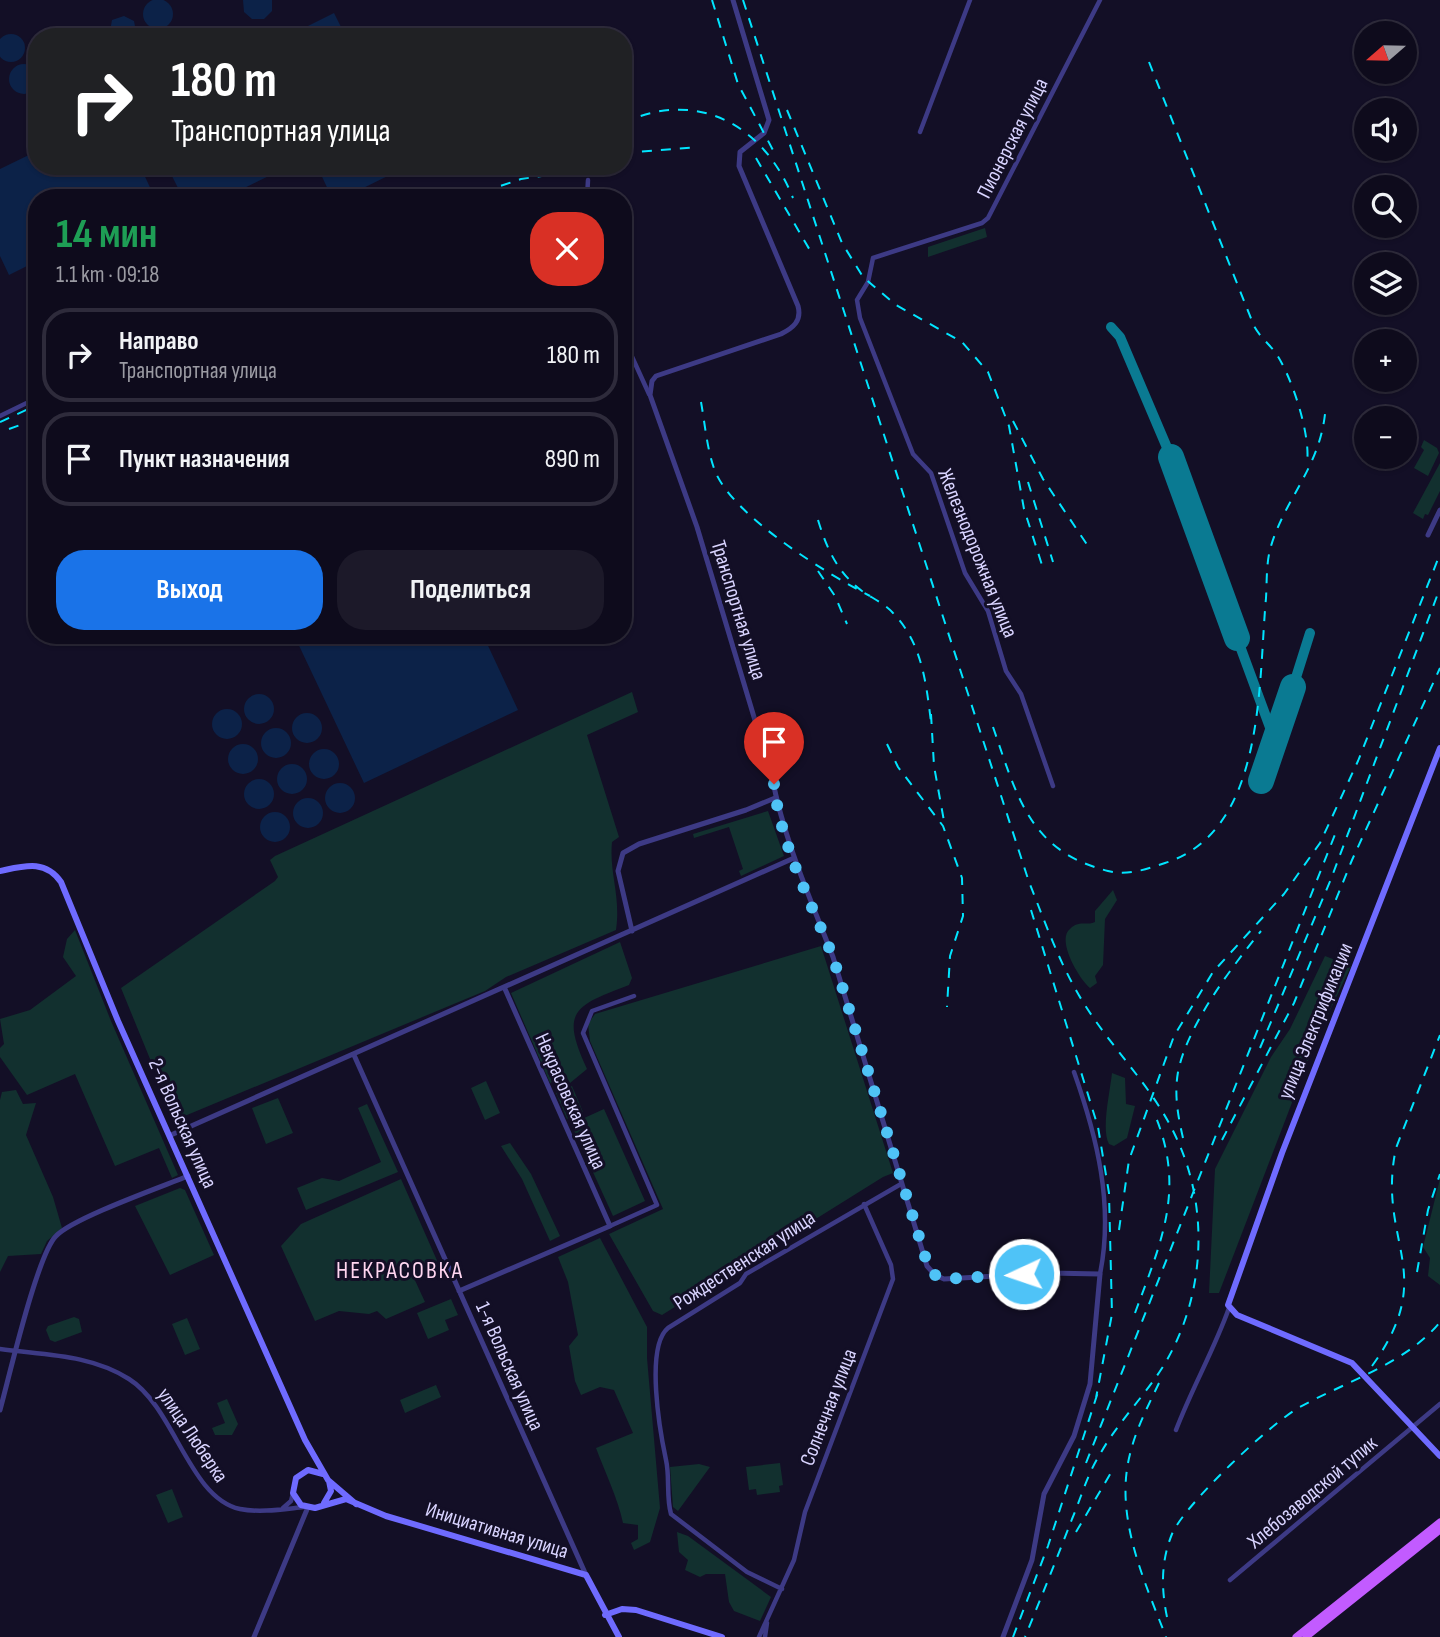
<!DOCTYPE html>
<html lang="ru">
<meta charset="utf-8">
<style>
body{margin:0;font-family:"Sofia Sans Condensed",sans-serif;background:#1c1929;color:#f1f3f6;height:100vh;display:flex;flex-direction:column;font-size:26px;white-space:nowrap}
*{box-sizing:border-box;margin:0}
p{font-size:23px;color:#9b9ba3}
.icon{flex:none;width:38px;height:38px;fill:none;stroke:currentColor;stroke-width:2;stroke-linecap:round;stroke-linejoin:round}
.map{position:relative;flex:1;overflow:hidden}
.drawer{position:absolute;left:28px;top:189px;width:604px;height:455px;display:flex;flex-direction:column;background:#0e0b1c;border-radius:28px;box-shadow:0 2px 5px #0004,0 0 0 2px #2e2b3b}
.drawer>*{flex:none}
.hud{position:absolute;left:28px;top:28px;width:604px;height:147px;border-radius:28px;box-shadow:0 2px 5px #0004,0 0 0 2px #2e2b3b;background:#202124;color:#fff;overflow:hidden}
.needle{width:46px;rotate:250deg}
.buttons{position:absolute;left:1354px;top:21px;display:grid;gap:14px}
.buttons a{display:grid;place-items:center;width:63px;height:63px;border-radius:50%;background:#0e0b1c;box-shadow:0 2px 5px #0004,0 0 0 2px #2e2b3b;font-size:35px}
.pin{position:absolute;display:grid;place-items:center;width:60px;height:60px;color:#fff;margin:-72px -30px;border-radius:50% 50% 50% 0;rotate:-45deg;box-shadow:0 0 7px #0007}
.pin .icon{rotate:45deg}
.me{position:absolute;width:77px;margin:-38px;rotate:267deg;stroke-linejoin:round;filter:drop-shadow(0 0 5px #0008)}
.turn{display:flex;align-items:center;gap:24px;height:147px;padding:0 28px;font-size:32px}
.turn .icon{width:91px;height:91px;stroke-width:2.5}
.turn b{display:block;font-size:49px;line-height:60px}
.round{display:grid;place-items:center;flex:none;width:74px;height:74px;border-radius:28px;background:#1c1929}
.headline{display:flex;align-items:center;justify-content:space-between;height:119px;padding:0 28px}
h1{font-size:42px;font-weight:700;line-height:52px;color:#1e9e55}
.primary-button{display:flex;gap:14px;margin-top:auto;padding:14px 28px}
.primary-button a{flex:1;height:80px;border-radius:28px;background:#1a73e8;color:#fff;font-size:28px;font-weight:700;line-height:80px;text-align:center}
.primary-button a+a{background:#1c1929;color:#f1f3f6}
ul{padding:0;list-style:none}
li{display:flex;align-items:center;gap:21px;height:94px;margin:0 14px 10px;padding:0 14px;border:4px solid #2e2b3b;border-radius:28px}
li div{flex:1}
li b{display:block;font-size:26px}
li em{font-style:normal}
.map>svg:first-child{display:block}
.green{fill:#12302f}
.water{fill:#0c2248}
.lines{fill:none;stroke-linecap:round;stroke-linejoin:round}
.taxiway{stroke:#0a7a92;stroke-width:10}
.runway{stroke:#0a7a92;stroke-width:26}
.minor{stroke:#3d3a85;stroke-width:4.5}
.tertiary{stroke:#3d3a85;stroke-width:5}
.secondary{stroke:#6f6bff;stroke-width:6}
.primary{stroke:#c25bff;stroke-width:7}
.rail{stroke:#00e5ff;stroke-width:2;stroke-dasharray:10 9;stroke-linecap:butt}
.route{stroke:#4fc3f7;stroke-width:12;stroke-dasharray:0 21.6}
.labels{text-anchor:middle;stroke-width:6;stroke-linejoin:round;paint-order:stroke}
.street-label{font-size:21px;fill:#d9d4ff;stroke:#130f26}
.quarter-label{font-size:24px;letter-spacing:2px;fill:#ffd6f0;stroke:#130f26}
</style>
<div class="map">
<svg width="1440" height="1637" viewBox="0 0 1440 1637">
<rect width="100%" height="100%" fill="#130f26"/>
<path class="green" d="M 985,228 L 987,237 L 928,257 L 928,247 Z
M 1424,440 L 1437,448 L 1439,453 L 1428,476 L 1414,468 L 1424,450 L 1421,447 Z
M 1440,463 L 1440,491 L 1428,515 L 1425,514 L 1423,519 L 1413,513 Z
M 632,692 L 638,712 L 587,735 L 619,837 L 612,842 C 609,874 621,895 616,930 L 506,977 L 485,991 L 175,1120 L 121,988 L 275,881 L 278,877 L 270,860 L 275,856 Z
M 768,811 L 784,856 L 741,876 L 739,871 L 743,869 L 729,827 L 694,838 L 693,834 Z
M 1113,890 L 1117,900 L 1105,919 L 1103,965 L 1095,976 L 1097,983 L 1090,988 C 1079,979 1056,940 1070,929 C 1079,920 1086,926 1095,922 L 1095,911 Z
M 75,930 L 111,1021 L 178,1175 L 172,1178 L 159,1148 L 115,1166 L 75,1074 L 27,1095 L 0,1057 L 0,1048 L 4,1044 L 0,1019 L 30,1010 L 76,976 L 63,957 L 67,939 Z
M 620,942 L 632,978 L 629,985 C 574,1006 560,1011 587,1069 L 570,1083 L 566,1076 L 550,1083 L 511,993 Z
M 821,946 L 893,1173 L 883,1177 L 662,1315 L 653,1311 L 609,1234 L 663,1209 L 590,1041 L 588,1024 L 595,1014 Z
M 1325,956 L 1351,966 L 1316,1040 L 1219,1293 L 1209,1293 L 1215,1169 L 1271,1057 L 1290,1029 Z
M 1112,1073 L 1125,1078 L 1126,1104 L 1135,1106 L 1127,1138 L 1114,1146 L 1109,1144 C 1101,1130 1110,1092 1112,1073 Z
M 486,1081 L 500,1113 L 485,1120 L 471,1088 Z
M 572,1086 L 583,1112 L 567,1119 L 556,1093 Z
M 16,1090 L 23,1104 L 36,1103 L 26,1135 L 53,1197 L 62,1228 L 47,1241 L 41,1254 L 8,1256 L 0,1272 L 0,1100 L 2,1092 Z
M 278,1098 L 293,1133 L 266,1144 L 252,1108 Z
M 367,1104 L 398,1172 L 306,1210 L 297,1188 L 322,1178 L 339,1181 L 381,1162 L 358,1108 Z
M 604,1109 L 645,1201 L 613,1216 L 571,1124 Z
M 510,1143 L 531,1174 L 560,1236 L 550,1241 L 522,1179 L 501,1146 Z
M 401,1179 L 439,1265 L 413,1276 L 425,1302 L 386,1319 L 377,1311 L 369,1314 L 339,1311 L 315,1321 L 281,1246 L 301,1224 Z
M 1440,1179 L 1440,1285 L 1428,1276 L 1430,1258 L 1423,1247 Z
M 180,1188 L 185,1190 L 214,1255 L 170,1275 L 135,1206 Z
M 600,1238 L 647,1327 L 647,1358 L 660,1508 L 650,1542 L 634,1550 L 631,1543 L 638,1539 L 638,1525 L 623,1523 C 618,1499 605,1472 596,1448 L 633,1433 L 614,1390 L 600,1387 L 581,1395 L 575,1381 L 569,1346 L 578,1335 L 568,1282 L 558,1257 Z
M 451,1299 L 458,1315 L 445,1320 L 449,1330 L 428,1339 L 417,1313 Z
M 74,1317 L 79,1319 L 82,1332 L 55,1342 L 50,1340 L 46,1330 L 48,1326 Z
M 187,1318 L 200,1349 L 185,1355 L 172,1324 Z
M 436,1385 L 441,1397 L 405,1413 L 400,1400 Z
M 227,1399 L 238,1424 L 232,1435 L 215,1435 L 212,1428 L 225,1423 L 217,1403 Z
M 780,1463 L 783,1485 L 779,1486 L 780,1492 L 757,1495 L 756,1489 L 749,1490 L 746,1467 Z
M 699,1464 L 710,1467 L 678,1511 L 673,1507 L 670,1467 Z
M 172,1489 L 183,1517 L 168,1523 L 156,1495 Z
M 677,1532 L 688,1536 L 771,1597 L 760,1621 L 734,1611 L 729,1602 L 725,1574 L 706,1574 L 700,1577 L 685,1570 L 688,1560 L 679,1552 Z"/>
<path class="water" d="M143 14a15 15 0 1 1 30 0a15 15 0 1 1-30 0Z
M 243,0 L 272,0 L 272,11 L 264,19 L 252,19 L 244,12 Z
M 334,13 L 346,37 L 286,37 Z
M 124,16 L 134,21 L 137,37 L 109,37 L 112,20 Z
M-3 48a14 14 0 1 1 28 0a14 14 0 1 1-28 0Z
M9 79a15 15 0 1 1 30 0a15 15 0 1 1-30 0Z
M 37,151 L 37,166 L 140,166 L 155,198 L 37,198 L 37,261 L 9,275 L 0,256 L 0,169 Z
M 167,166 L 282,166 L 283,169 L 224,198 L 183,198 Z
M 317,166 L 408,166 L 343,198 L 332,198 Z
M 294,635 L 483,635 L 518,710 L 364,783 Z
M244 709a15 15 0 1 1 30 0a15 15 0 1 1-30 0Z
M212 724a15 15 0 1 1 30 0a15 15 0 1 1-30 0Z
M292 728a15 15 0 1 1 30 0a15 15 0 1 1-30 0Z
M261 743a15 15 0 1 1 30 0a15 15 0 1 1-30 0Z
M228 759a15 15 0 1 1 30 0a15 15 0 1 1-30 0Z
M309 764a15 15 0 1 1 30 0a15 15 0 1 1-30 0Z
M277 779a15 15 0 1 1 30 0a15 15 0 1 1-30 0Z
M244 794a15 15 0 1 1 30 0a15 15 0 1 1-30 0Z
M325 798a15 15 0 1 1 30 0a15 15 0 1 1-30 0Z
M293 813a15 15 0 1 1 30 0a15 15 0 1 1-30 0Z
M260 827a15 15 0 1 1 30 0a15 15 0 1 1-30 0Z"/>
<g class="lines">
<path class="taxiway" d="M 1111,327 L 1120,337 L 1171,457
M 1237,638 L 1275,741
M 1293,687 L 1310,633"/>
<path class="runway" d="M 1171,457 L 1237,638
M 1261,781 L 1293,687"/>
<path class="minor" d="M 920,132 L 970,0
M 587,198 L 588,180
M 623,337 L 649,394
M 0,416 L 37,398
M 1053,786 L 1021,694 L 1006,671 L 988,611 L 965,573 L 931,473 L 913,454 L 860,318 L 857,300 L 868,282 L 873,258 L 982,223 L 988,218 L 1100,0
M 1074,1072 C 1097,1137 1114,1205 1100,1274
M 610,1226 L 657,1205 L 583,1033 L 592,1011 L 634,996
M 0,1349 C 43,1355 90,1354 129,1379 C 175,1408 189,1498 240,1509 C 260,1513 284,1509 304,1507
M 1176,1430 C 1192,1388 1214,1350 1229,1308
M 283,1508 L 291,1501 L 293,1493
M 1230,1580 L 1440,1404
M 782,1589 L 747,1572 L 671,1514 C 666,1497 670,1477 666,1460 C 660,1432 645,1347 668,1328 L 740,1283 L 746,1274 L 901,1184
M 759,1637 L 794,1560 L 805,1512 L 893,1279 L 891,1265 L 864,1204
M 765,1637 L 767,1623"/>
<path class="tertiary" d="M 733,0 L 769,120 L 764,133 L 740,152 L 739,166 L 798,306 C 802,321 793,328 781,334 L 656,376 L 652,381 L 650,395 L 697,527 L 772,777 C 784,840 810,898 833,957 L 927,1266 L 935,1275 L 944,1279 L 1049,1273 L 1100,1274 L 1090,1384 L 1074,1436 L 1044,1494 L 1032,1560 L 1003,1637
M 1428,535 L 1440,510
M 632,931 L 618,871 L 623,853 L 639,844 L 746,810 L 775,798
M 354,1055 L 586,1575
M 171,1135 L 794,858
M 459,1291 L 610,1226 L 505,989
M 0,1410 C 9,1378 37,1255 56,1236 C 73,1218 161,1187 188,1176
M 254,1637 L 308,1507"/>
<path class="secondary" d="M 1440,748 L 1282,1153 L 1228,1305 L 1237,1315 L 1352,1363 L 1440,1456
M 0,871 C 24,866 45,859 61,882 L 118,1021 L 305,1440 L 328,1480 L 356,1504
M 323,1474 L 308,1470 L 296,1478 L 293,1493 L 301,1505 L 315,1508 L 346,1499 L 386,1516 L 586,1575 L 619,1637
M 324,1503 L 331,1491 L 329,1481
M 605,1615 L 622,1609 L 636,1610 L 722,1637"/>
<path class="primary" d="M 1296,1637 L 1440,1522
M 1306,1637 L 1440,1530"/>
<path class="rail" d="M 712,0 L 738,84 L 774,152
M 743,0 L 1029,882 C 1045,922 1060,965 1083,1002 C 1112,1049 1153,1087 1176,1137 C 1210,1209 1205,1297 1164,1365 C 1144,1397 1117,1423 1099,1456 C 1087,1475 1081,1498 1072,1519 C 1057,1558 1041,1598 1025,1637
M 1149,62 L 1254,326 C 1260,337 1268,343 1275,352 C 1291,374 1311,435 1307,462
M 787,110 L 842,243 L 863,277 L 896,305 L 962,342 L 988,372 L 1009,426 L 1024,509 L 1042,565
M 623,123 C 697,88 764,125 793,198
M 623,153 L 698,147
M 756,158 L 811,252
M 465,198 L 521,179 L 590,169
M 701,402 C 705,424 707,450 715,471 C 733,516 827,574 870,596
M 1013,421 L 1043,479 L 1090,549
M 0,422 L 37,405
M 9,429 L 37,419
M 1028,482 L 1053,562
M 818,520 C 827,549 837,572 862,591 C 872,598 885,604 893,613 C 922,643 926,682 931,722
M 818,571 L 835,596 L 847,624
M 931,714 L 934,766 L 944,821
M 993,727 C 1017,796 1029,851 1108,871 C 1128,876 1147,869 1165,863 C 1266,831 1258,684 1266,598 C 1267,582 1266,562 1271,546 C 1285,499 1319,468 1325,414
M 887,744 L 898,767 L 943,826 L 962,878 L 963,916 L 950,956 L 947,1007
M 1031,910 L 1098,1127 L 1109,1193 L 1112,1314 L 1096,1398
M 1260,1048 L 1331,879 L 1440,588
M 1183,1138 C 1178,1116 1174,1095 1178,1072 C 1187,1026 1231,968 1261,931
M 1222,1140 L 1294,1003 L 1352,860 L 1440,668
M 1119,1230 L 1129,1160 L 1174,1036 L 1213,972 L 1284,894 L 1320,843 L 1358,761 L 1440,554
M 1417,1272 L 1428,1210 L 1440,1174
M 1135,1313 C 1161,1242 1186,1190 1155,1115
M 1372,1366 C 1440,1272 1376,1243 1396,1148 L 1440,1035
M 1159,1383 C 1148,1406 1136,1429 1130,1454 C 1114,1516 1144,1580 1166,1637
M 1086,1463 L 1336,832
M 1076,1532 L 1112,1471
M 1167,1617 C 1161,1588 1161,1561 1172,1534 C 1184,1505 1272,1422 1300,1407 C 1345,1382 1407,1363 1440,1322
M 1013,1637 L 1048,1546 L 1099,1389"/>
</g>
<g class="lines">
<path class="route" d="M 774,784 C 780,844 811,902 833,957 L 928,1266 L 935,1275 L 944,1279 L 1024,1274"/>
</g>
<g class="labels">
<g class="street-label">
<text transform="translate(1012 138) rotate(-63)" y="7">Пионерская улица</text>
<text transform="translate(978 553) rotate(68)" y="7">Железнодорожная улица</text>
<text transform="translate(739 610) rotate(73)" y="7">Транспортная улица</text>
<text transform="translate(1315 1021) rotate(-68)" y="7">улица Электрификации</text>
<text transform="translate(571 1101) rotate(66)" y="7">Некрасовская улица</text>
<text transform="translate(183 1123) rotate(66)" y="7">2-я Вольская улица</text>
<text transform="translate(744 1260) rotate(-33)" y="7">Рождественская улица</text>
<text transform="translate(510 1366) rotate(66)" y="7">1-я Вольская улица</text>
<text transform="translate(828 1407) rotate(-69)" y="7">Солнечная улица</text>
<text transform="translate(193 1435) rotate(56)" y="7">улица Люберка</text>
<text transform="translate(1312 1492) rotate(-40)" y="7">Хлебозаводской тупик</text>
<text transform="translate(497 1530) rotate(17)" y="7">Инициативная улица</text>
</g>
<g class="quarter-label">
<text x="400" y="1278">НЕКРАСОВКА</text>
</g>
</g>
</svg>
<div class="buttons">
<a><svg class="needle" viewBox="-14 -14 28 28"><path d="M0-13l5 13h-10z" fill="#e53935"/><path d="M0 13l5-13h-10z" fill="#9b9ba3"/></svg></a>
<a><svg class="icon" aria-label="sound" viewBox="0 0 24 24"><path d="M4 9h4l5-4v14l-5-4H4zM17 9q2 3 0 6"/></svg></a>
<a><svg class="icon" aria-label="search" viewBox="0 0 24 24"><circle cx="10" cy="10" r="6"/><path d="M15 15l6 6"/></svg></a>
<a><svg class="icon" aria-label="layers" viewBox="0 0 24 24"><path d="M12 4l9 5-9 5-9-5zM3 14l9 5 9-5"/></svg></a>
<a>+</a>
<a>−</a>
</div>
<div class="pin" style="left:774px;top:784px;background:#d93025"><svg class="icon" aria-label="arrive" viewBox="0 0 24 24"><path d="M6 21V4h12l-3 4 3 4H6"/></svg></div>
<svg class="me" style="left:1024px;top:1274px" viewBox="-20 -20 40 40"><circle r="17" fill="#4fc3f7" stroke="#fff" stroke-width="3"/><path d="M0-11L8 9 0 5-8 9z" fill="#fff"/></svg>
<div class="hud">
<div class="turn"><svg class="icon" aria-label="right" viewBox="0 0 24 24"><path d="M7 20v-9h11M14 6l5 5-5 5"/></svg><div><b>180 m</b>Транспортная улица</div></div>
</div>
<section class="drawer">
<div class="headline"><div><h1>14 мин</h1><p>1.1 km · 09:18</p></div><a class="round" style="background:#d93025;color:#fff"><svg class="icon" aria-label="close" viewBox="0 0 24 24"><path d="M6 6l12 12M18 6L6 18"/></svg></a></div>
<ul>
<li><svg class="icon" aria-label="right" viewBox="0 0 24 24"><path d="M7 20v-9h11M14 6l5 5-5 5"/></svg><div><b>Направо</b><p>Транспортная улица</p></div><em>180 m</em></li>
<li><svg class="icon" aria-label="arrive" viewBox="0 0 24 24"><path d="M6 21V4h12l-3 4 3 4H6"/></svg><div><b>Пункт назначения</b></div><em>890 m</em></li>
</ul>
<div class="primary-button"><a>Выход</a><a>Поделиться</a></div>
</section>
</div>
